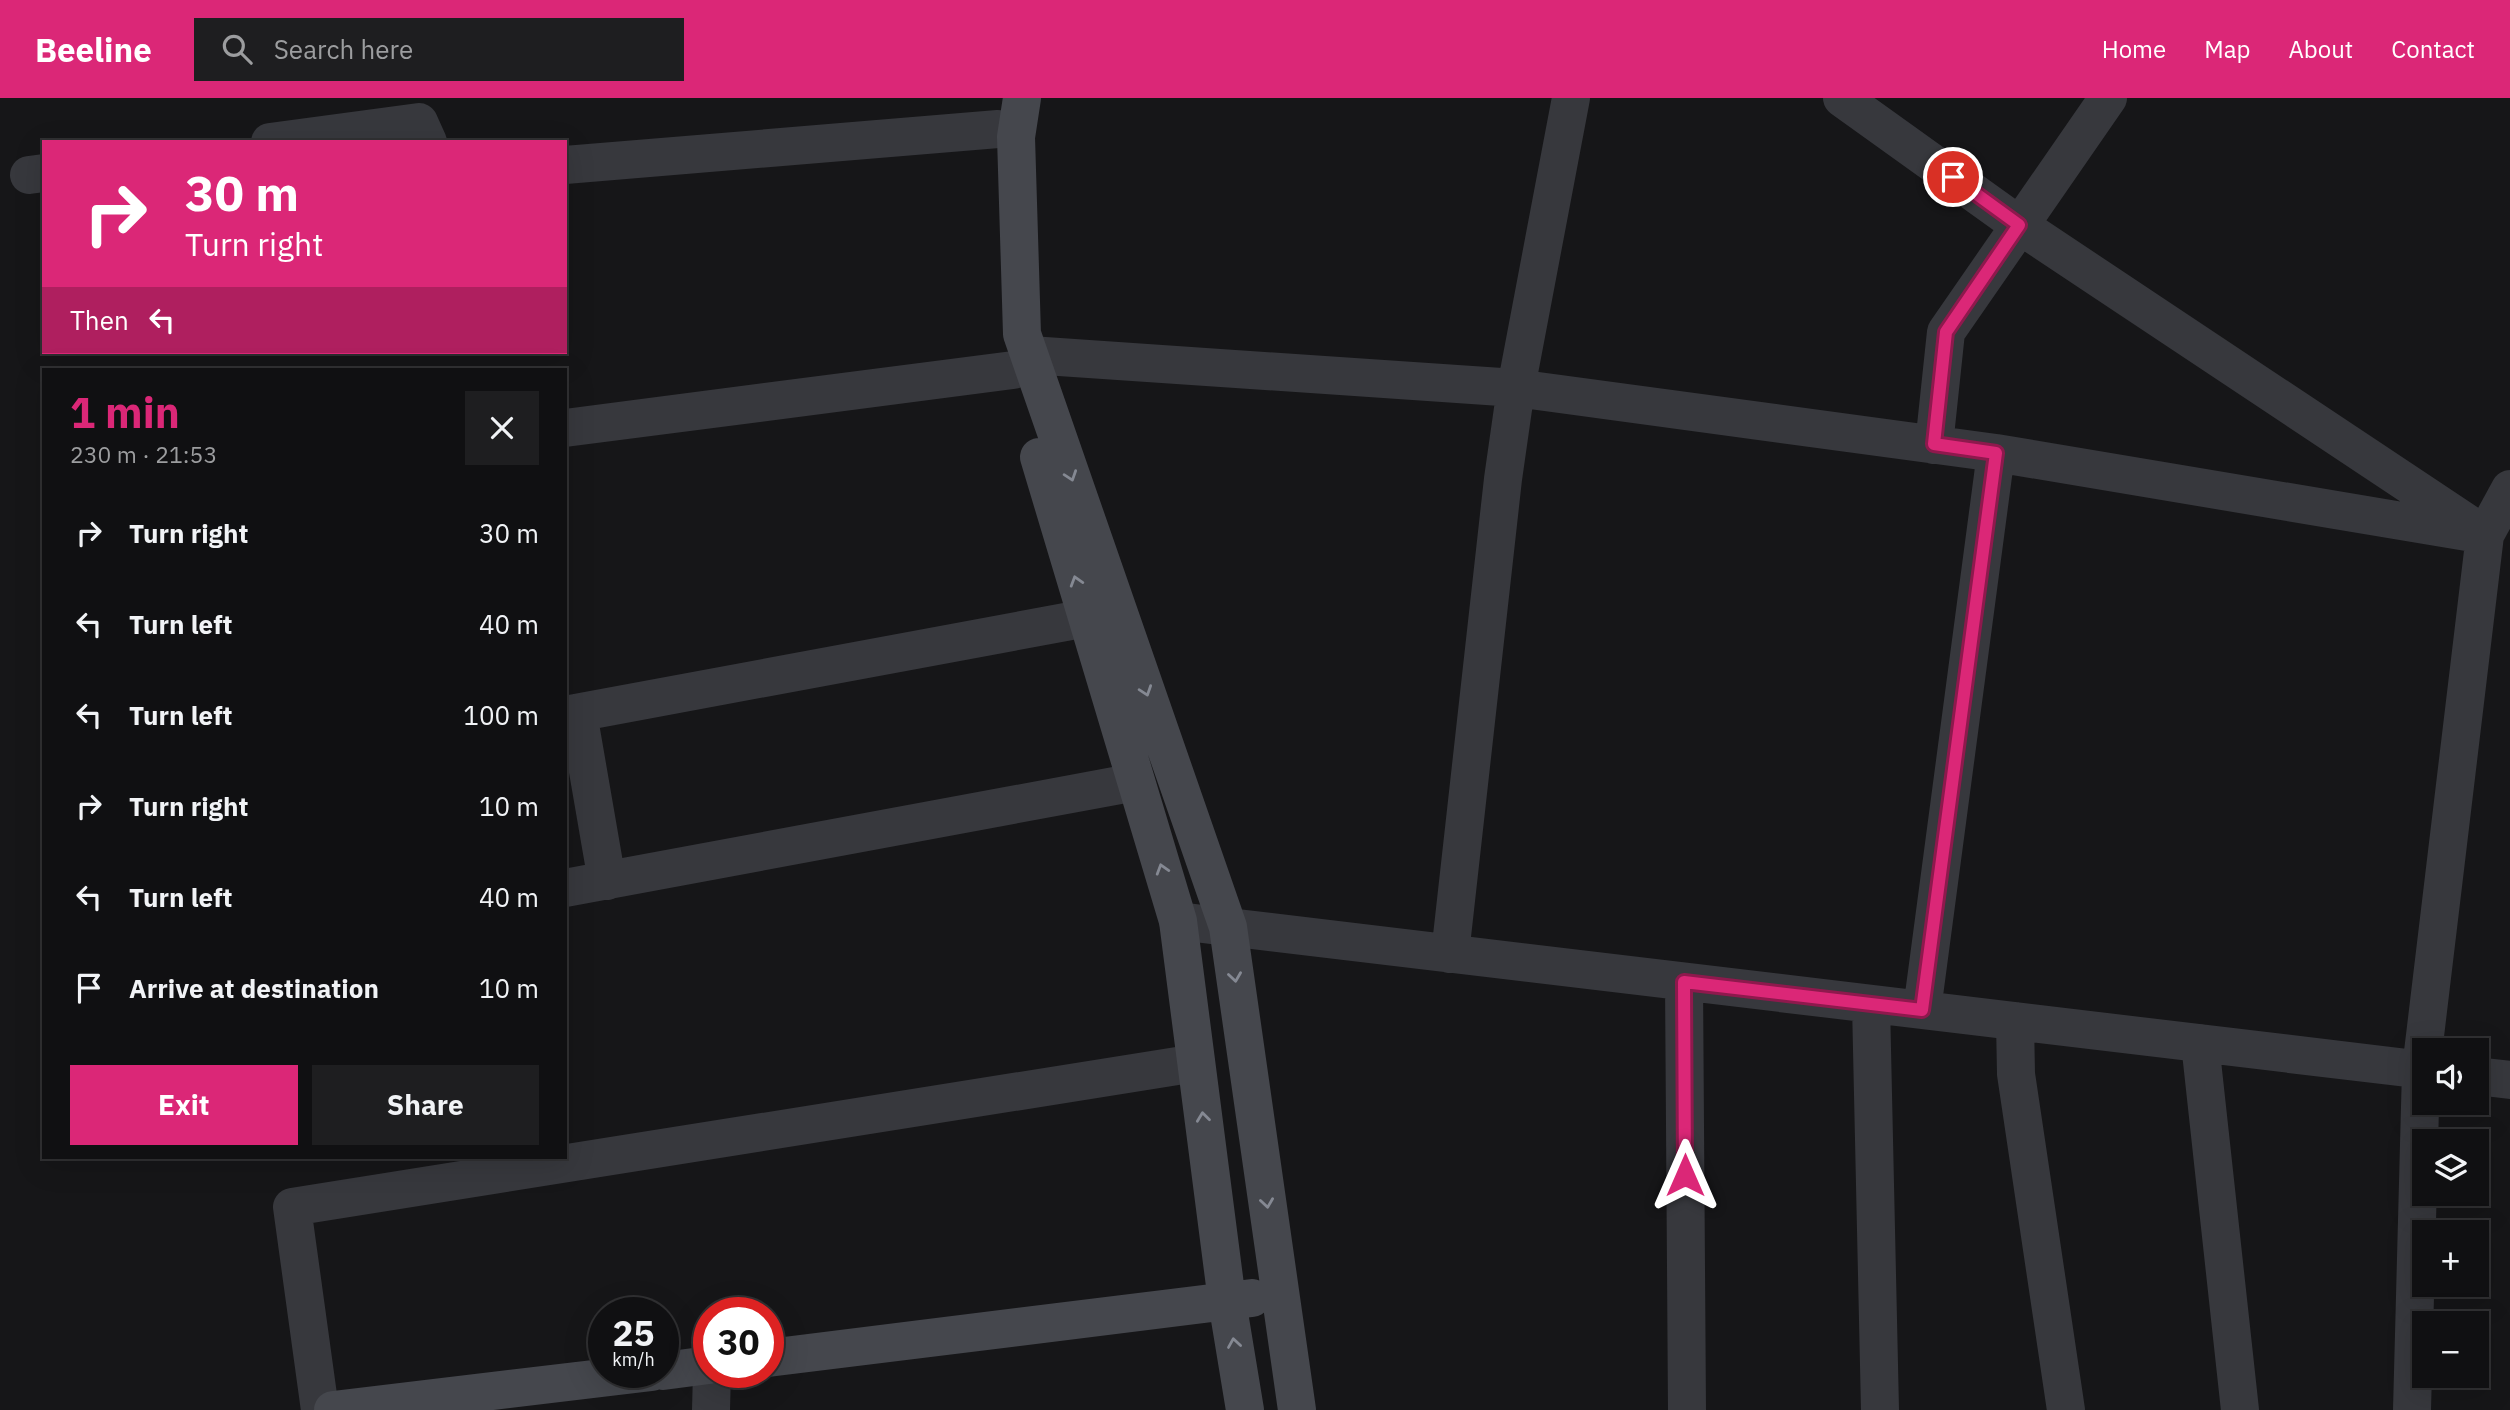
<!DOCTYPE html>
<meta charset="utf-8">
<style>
body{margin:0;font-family:"IBM Plex Sans",sans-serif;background:#1e1e20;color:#f1f3f6;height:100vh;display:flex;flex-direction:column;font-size:26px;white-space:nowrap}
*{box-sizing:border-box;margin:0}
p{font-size:23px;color:#9c9d9f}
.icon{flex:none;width:38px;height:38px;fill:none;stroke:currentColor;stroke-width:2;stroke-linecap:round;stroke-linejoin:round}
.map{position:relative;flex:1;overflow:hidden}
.side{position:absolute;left:42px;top:270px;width:525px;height:791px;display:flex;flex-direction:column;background:#101012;border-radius:0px;box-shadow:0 7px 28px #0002,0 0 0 2px #303032}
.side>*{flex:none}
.banner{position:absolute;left:42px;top:42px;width:525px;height:214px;border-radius:0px;box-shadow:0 7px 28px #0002,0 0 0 2px #303032;background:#db2777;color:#fff;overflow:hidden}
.fabs{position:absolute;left:2412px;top:940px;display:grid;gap:14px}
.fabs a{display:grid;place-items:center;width:77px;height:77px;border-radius:0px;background:#101012;box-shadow:0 7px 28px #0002,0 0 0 2px #303032;font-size:35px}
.speed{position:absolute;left:588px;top:1199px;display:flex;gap:14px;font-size:35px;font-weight:700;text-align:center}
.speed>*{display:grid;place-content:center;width:91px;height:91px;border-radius:50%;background:#101012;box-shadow:0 7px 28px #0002,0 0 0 2px #303032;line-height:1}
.speed small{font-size:18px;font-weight:400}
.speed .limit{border:10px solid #d22;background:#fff;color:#111}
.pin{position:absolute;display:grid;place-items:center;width:60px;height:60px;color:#fff;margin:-30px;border:4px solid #fff;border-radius:50%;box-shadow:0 2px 7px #0007}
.me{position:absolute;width:77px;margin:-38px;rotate:0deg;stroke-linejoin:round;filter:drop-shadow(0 0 5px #0008)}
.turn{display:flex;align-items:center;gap:24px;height:147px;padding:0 28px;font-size:32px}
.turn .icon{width:91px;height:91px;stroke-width:2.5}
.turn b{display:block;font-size:49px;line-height:60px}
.then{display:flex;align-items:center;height:66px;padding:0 28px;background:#0003;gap:14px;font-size:26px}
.round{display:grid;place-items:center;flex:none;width:74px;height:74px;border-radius:0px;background:#1e1e20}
.headline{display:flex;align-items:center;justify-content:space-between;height:119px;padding:0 28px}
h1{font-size:42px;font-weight:800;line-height:52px;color:#db2777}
.cta{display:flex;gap:14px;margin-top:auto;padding:14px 28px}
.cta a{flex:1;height:80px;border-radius:0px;background:#db2777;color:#fff;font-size:28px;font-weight:800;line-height:80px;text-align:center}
.cta a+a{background:#1e1e20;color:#f1f3f6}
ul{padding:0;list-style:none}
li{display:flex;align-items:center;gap:21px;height:91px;padding:0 28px}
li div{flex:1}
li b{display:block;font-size:26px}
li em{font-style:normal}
header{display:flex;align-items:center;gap:42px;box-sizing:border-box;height:98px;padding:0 35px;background:#db2777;color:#fff}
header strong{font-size:33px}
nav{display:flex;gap:38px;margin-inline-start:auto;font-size:24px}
.search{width:490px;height:63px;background:#1e1e20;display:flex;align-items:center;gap:18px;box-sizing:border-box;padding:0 24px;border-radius:0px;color:#9c9d9f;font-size:26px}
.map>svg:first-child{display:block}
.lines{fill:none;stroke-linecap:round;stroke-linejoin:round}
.street{stroke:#37383d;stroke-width:38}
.secondary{stroke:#45474d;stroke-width:38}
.oneway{stroke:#858993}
.route-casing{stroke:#8e194d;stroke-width:18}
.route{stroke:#db2777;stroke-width:12}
</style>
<header>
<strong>Beeline</strong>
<div class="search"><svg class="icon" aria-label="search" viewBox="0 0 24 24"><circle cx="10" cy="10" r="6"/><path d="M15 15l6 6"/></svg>Search here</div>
<nav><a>Home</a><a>Map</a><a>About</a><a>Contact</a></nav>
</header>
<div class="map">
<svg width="2510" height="1312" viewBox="0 0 2510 1312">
<rect width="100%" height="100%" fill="#161618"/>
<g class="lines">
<path class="street" d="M 1842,0 L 2019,127 L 2485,437 L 1996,355
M 270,44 L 419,24 L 428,44
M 565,67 L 998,31
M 29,77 L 44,75
M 1030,257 L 1516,290 L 1996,355 L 1922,912
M 565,330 L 1013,272
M 1934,347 L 1946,234 L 2108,0
M 578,615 L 607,783
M 565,617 L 1087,520
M 565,790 L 1136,684
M 1178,823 L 2424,972
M 1450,856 L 1503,381 L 1516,290 L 1571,0
M 1684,884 L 1687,1312
M 1871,906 L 1880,1312
M 2015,923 L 2016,976 L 2066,1312
M 2200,945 L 2240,1312
M 2476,978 L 2510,982
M 320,1312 L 292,1109 L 1196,965
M 711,1312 L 712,1274
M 2412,1312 L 2421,971 L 2485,437 L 2510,391"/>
<path class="secondary" d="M 1022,0 L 1016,39 L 1022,236 L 1228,829 L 1297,1312
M 1039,359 L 1178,823 L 1227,1203 L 1245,1312
M 768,1260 L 1252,1200
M 663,1273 L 709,1267
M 333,1312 L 652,1274"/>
</g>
<defs><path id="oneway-chevron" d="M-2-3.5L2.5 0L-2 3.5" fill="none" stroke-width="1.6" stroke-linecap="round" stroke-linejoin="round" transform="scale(1.75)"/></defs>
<g class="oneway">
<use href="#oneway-chevron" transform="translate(1071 378) rotate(71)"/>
<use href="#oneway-chevron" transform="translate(1076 483) rotate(-107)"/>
<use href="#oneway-chevron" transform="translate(1146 593) rotate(71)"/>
<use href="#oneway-chevron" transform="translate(1162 771) rotate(-107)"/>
<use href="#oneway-chevron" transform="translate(1235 879) rotate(82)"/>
<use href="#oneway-chevron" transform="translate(1203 1019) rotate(-97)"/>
<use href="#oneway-chevron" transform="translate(1267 1105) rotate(82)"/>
<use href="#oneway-chevron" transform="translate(1234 1245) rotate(-99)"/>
</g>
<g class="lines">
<defs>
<path id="route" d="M 1685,1077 L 1684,884 L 1922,912 L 1996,355 L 1934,346 L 1946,234 L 2019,127 L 1953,79"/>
</defs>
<use href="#route" class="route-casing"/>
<use href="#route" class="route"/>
</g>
</svg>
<div class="fabs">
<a><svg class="icon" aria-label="sound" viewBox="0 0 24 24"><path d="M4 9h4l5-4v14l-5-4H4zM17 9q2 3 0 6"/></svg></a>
<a><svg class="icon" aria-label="layers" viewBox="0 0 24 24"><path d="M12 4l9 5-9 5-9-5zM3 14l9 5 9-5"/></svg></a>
<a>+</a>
<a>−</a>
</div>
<div class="speed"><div>25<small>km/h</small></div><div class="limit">30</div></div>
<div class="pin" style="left:1953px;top:79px;background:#d93025"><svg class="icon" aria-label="arrive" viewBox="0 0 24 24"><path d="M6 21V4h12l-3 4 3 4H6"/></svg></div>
<svg class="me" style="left:1685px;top:1077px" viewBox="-20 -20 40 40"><path d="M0-17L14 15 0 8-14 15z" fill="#db2777" stroke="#fff" stroke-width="4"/></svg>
<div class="banner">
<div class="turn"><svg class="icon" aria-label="right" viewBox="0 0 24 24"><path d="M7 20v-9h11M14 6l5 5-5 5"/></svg><div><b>30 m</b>Turn right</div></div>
<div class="then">Then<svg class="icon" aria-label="left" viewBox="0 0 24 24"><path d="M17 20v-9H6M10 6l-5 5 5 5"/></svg></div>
</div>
<section class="side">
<div class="headline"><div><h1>1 min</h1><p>230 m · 21:53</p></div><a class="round"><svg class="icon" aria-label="close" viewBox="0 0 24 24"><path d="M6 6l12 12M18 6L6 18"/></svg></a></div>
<ul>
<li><svg class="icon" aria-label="right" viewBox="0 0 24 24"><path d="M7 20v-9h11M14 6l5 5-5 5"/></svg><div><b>Turn right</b></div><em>30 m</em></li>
<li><svg class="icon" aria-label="left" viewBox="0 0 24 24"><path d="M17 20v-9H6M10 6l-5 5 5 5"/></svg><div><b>Turn left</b></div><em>40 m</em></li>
<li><svg class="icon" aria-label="left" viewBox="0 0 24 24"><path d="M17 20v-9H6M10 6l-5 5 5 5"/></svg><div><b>Turn left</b></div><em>100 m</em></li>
<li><svg class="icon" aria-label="right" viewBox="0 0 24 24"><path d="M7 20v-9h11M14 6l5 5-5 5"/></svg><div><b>Turn right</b></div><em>10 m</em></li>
<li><svg class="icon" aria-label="left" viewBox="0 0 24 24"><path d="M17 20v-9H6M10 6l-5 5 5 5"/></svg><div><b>Turn left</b></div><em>40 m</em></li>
<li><svg class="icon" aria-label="arrive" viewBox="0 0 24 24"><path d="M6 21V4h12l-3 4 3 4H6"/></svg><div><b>Arrive at destination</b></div><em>10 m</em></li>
</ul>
<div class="cta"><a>Exit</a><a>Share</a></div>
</section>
</div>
